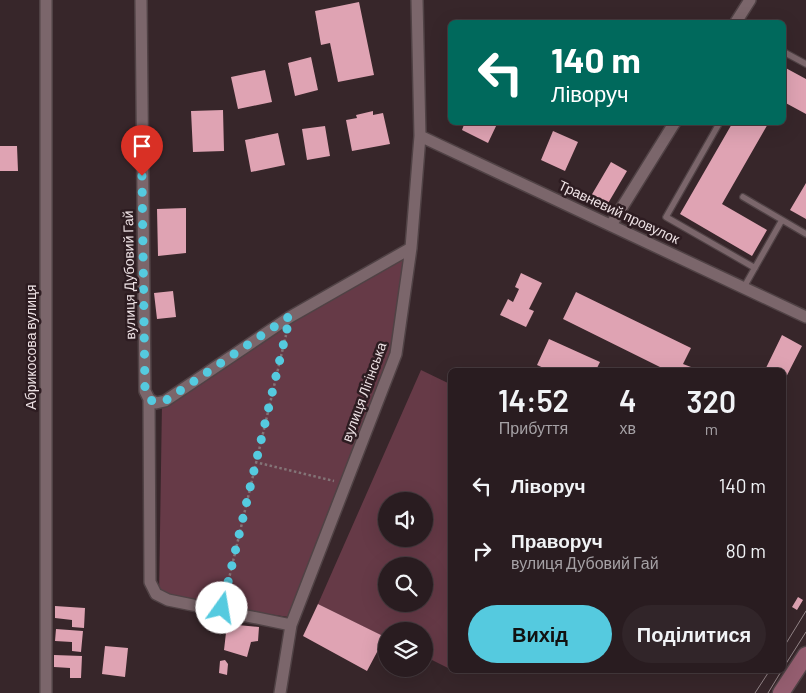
<!DOCTYPE html>
<html lang="uk">
<meta charset="utf-8">
<style>
body{margin:0;font-family:Barlow,sans-serif;background:#312529;color:#f1f3f6;height:100vh;display:flex;flex-direction:column;font-size:19px;white-space:nowrap}
*{box-sizing:border-box;margin:0}
p{font-size:16px;color:#a5a1a5}
.icon{flex:none;width:28px;height:28px;fill:none;stroke:currentColor;stroke-width:2;stroke-linecap:round;stroke-linejoin:round}
.map{position:relative;flex:1;overflow:hidden}
.sheet{position:absolute;left:448px;top:368px;width:338px;height:305px;display:flex;flex-direction:column;background:#291c20;border-radius:8px;box-shadow:0 5px 20px #0002,0 0 0 1px #453a3e}
.sheet>*{flex:none}
.banner{position:absolute;left:448px;top:20px;width:338px;height:105px;border-radius:8px;box-shadow:0 5px 20px #0002,0 0 0 1px #453a3e;background:#00695c;color:#fff;overflow:hidden}
.fabs{position:absolute;left:378px;top:492px;display:grid;gap:10px}
.fabs a{display:grid;place-items:center;width:55px;height:55px;border-radius:50%;background:#291c20;box-shadow:0 5px 20px #0002,0 0 0 1px #453a3e;font-size:25px}
.pin{position:absolute;display:grid;place-items:center;width:42px;height:42px;color:#fff;margin:-51px -21px;border-radius:50% 50% 50% 0;rotate:-45deg;box-shadow:0 0 5px #0007}
.pin .icon{rotate:45deg}
.me{position:absolute;width:55px;margin:-28px;rotate:13deg;stroke-linejoin:round;filter:drop-shadow(0 0 4px #0008)}
.turn{display:flex;align-items:center;gap:18px;height:105px;padding:0 20px;font-size:22px}
.turn .icon{width:65px;height:65px;stroke-width:2.5}
.turn b{display:block;font-size:35px;line-height:42px}
.eta{display:flex;justify-content:space-evenly;align-items:center;height:85px;text-align:center}
.eta b{font-size:30px;font-weight:600;line-height:35px}
.action{display:flex;gap:10px;margin-top:auto;padding:10px 20px}
.action a{flex:1;height:58px;border-radius:30px;background:#55cadf;color:#111;font-size:20px;font-weight:600;line-height:58px;text-align:center}
.action a+a{background:#312529;color:#f1f3f6}
ul{padding:0;list-style:none}
li{display:flex;align-items:center;gap:15px;height:65px;padding:0 20px}
li div{flex:1}
li b{display:block;font-size:19px}
li em{font-style:normal}
.map>svg:first-child{display:block}
.green{fill:#663a47;fill-rule:evenodd}
.building{fill:#dfa3b3}
.lines{fill:none;stroke-linecap:round;stroke-linejoin:round}
.lane-casing{stroke:#504245;stroke-width:8}
.street-casing{stroke:#504245;stroke-width:14}
.secondary-casing{stroke:#504245;stroke-width:19}
.path{stroke:#837477;stroke-width:2.5;stroke-dasharray:2.5 2.5;stroke-linecap:butt}
.lane{stroke:#7b666b;stroke-width:5.5}
.street{stroke:#7b666b;stroke-width:11}
.secondary{stroke:#955e70;stroke-width:16}
.tram{stroke:#948689;stroke-width:1}
.route{stroke:#55cadf;stroke-width:9;stroke-dasharray:0 16.2}
.labels{text-anchor:middle;stroke-width:5;stroke-linejoin:round;paint-order:stroke}
.street-label{font-size:14px;fill:#eee2e5;stroke:#2d1c21}
</style>
<div class="map">
<svg width="806" height="693" viewBox="0 0 806 693">
<rect width="100%" height="100%" fill="#37262a"/>
<path class="green" d="M 408,248 L 393,354 L 289,617 L 159,598 L 162,403 Z
M 421,370 L 450,384 L 450,669 L 424,656 L 424,631 L 386,631 L 386,638 L 318,604 ZM 386,501 L 424,501 L 424,539 L 386,539 ZM 386,566 L 424,566 L 424,604 L 386,604 Z"/>
<path class="building" d="M 359,2 L 374,75 L 338,82 L 330,43 L 321,45 L 315,11 Z
M 311,57 L 318,90 L 295,96 L 288,63 Z
M 782,66 L 806,79 L 806,114 L 782,101 Z
M 265,70 L 272,102 L 238,109 L 231,77 Z
M 223,110 L 224,151 L 193,152 L 191,111 Z
M 373,111 L 373,115 L 383,113 L 390,144 L 352,151 L 346,120 L 357,118 L 356,115 Z
M 465,122 L 495,122 L 497,124 L 488,143 L 462,130 Z
M 733,122 L 769,122 L 722,204 L 767,230 L 752,256 L 680,214 Z
M 325,126 L 330,156 L 307,160 L 302,129 Z
M 553,131 L 578,142 L 565,171 L 541,160 Z
M 278,133 L 285,165 L 251,172 L 245,140 Z
M 0,146 L 17,146 L 18,171 L 0,171 Z
M 611,162 L 627,171 L 607,205 L 591,196 Z
M 806,183 L 806,219 L 790,210 Z
M 186,208 L 186,253 L 158,256 L 157,209 Z
M 521,273 L 542,283 L 529,309 L 534,311 L 526,327 L 500,315 L 508,299 L 513,302 L 519,289 L 515,287 Z
M 173,291 L 176,317 L 157,319 L 154,293 Z
M 576,292 L 691,348 L 683,364 L 691,367 L 689,370 L 666,370 L 563,319 Z
M 782,335 L 802,346 L 782,385 L 782,370 L 765,370 Z
M 549,339 L 600,362 L 596,370 L 548,370 L 537,365 Z
M 798,597 L 803,600 L 797,610 L 792,607 Z
M 318,604 L 385,637 L 367,671 L 303,636 Z
M 55,606 L 85,608 L 84,628 L 72,627 L 72,620 L 55,618 Z
M 227,624 L 259,627 L 258,641 L 251,642 L 247,657 L 224,650 Z
M 56,629 L 83,631 L 81,652 L 72,651 L 72,642 L 55,641 Z
M 105,646 L 128,648 L 125,677 L 102,674 Z
M 54,655 L 82,656 L 81,678 L 70,678 L 70,668 L 54,667 Z
M 225,660 L 228,664 L 227,675 L 219,673 L 220,661 Z"/>
<g class="lines">
<defs>
<path id="lane" d="M 782,51 L 806,64
M 720,122 L 666,217 L 755,268
M 743,197 L 806,234
M 744,287 L 782,220"/>
<path id="street" d="M 46,0 L 46,693
M 141,0 L 145,391 L 149,399 L 150,582 L 156,594 L 168,600 L 291,625
M 736,22 L 750,0
M 420,136 L 806,317
M 611,225 L 675,122
M 149,399 L 156,403 L 165,401 L 290,317 L 411,248
M 280,693 L 291,625 L 396,354 L 411,248 L 420,136 L 417,0"/>
<path id="secondary" d="M 781,693 L 806,655"/>
</defs>
<use href="#lane" class="lane-casing"/>
<use href="#street" class="street-casing"/>
<use href="#secondary" class="secondary-casing"/>
<path class="path" d="M 255,462 L 334,481
M 224,600 L 286,335"/>
<use href="#lane" class="lane"/>
<use href="#street" class="street"/>
<use href="#secondary" class="secondary"/>
<path class="tram" d="M 782,650 L 806,611
M 782,670 L 806,632
M 755,693 L 770,670
M 768,693 L 782,670"/>
</g>
<g class="lines">
<path class="route" d="M 142,176 L 145,391 C 148,401 155,404 165,401 L 290,316 L 222,608"/>
</g>
<g class="labels">
<g class="street-label">
<text transform="translate(619 212) rotate(25)" y="5">Травневий провулок</text>
<text transform="translate(129 275) rotate(-91)" y="5">вулиця Дубовий Гай</text>
<text transform="translate(31 347) rotate(-90)" y="5">Абрикосова вулиця</text>
<text transform="translate(364 392) rotate(-70)" y="5">вулиця Лігінська</text>
</g>
</g>
</svg>
<div class="fabs">
<a><svg class="icon" aria-label="sound" viewBox="0 0 24 24"><path d="M4 9h4l5-4v14l-5-4H4zM17 9q2 3 0 6"/></svg></a>
<a><svg class="icon" aria-label="search" viewBox="0 0 24 24"><circle cx="10" cy="10" r="6"/><path d="M15 15l6 6"/></svg></a>
<a><svg class="icon" aria-label="layers" viewBox="0 0 24 24"><path d="M12 4l9 5-9 5-9-5zM3 14l9 5 9-5"/></svg></a>
</div>
<div class="pin" style="left:142px;top:176px;background:#d93025"><svg class="icon" aria-label="arrive" viewBox="0 0 24 24"><path d="M6 21V4h12l-3 4 3 4H6"/></svg></div>
<svg class="me" style="left:222px;top:608px" viewBox="-20 -20 40 40"><circle r="19" fill="#fff"/><path d="M0-13L10 11 0 6-10 11z" fill="#55cadf"/></svg>
<div class="banner">
<div class="turn"><svg class="icon" aria-label="left" viewBox="0 0 24 24"><path d="M17 20v-9H6M10 6l-5 5 5 5"/></svg><div><b>140 m</b>Ліворуч</div></div>
</div>
<section class="sheet">
<div class="eta">
<div><b>14:52</b><p>Прибуття</p></div>
<div><b>4</b><p>хв</p></div>
<div><b>320</b><p>m</p></div>
</div>
<ul>
<li><svg class="icon" aria-label="left" viewBox="0 0 24 24"><path d="M17 20v-9H6M10 6l-5 5 5 5"/></svg><div><b>Ліворуч</b></div><em>140 m</em></li>
<li><svg class="icon" aria-label="right" viewBox="0 0 24 24"><path d="M7 20v-9h11M14 6l5 5-5 5"/></svg><div><b>Праворуч</b><p>вулиця Дубовий Гай</p></div><em>80 m</em></li>
</ul>
<div class="action"><a>Вихід</a><a>Поділитися</a></div>
</section>
</div>
